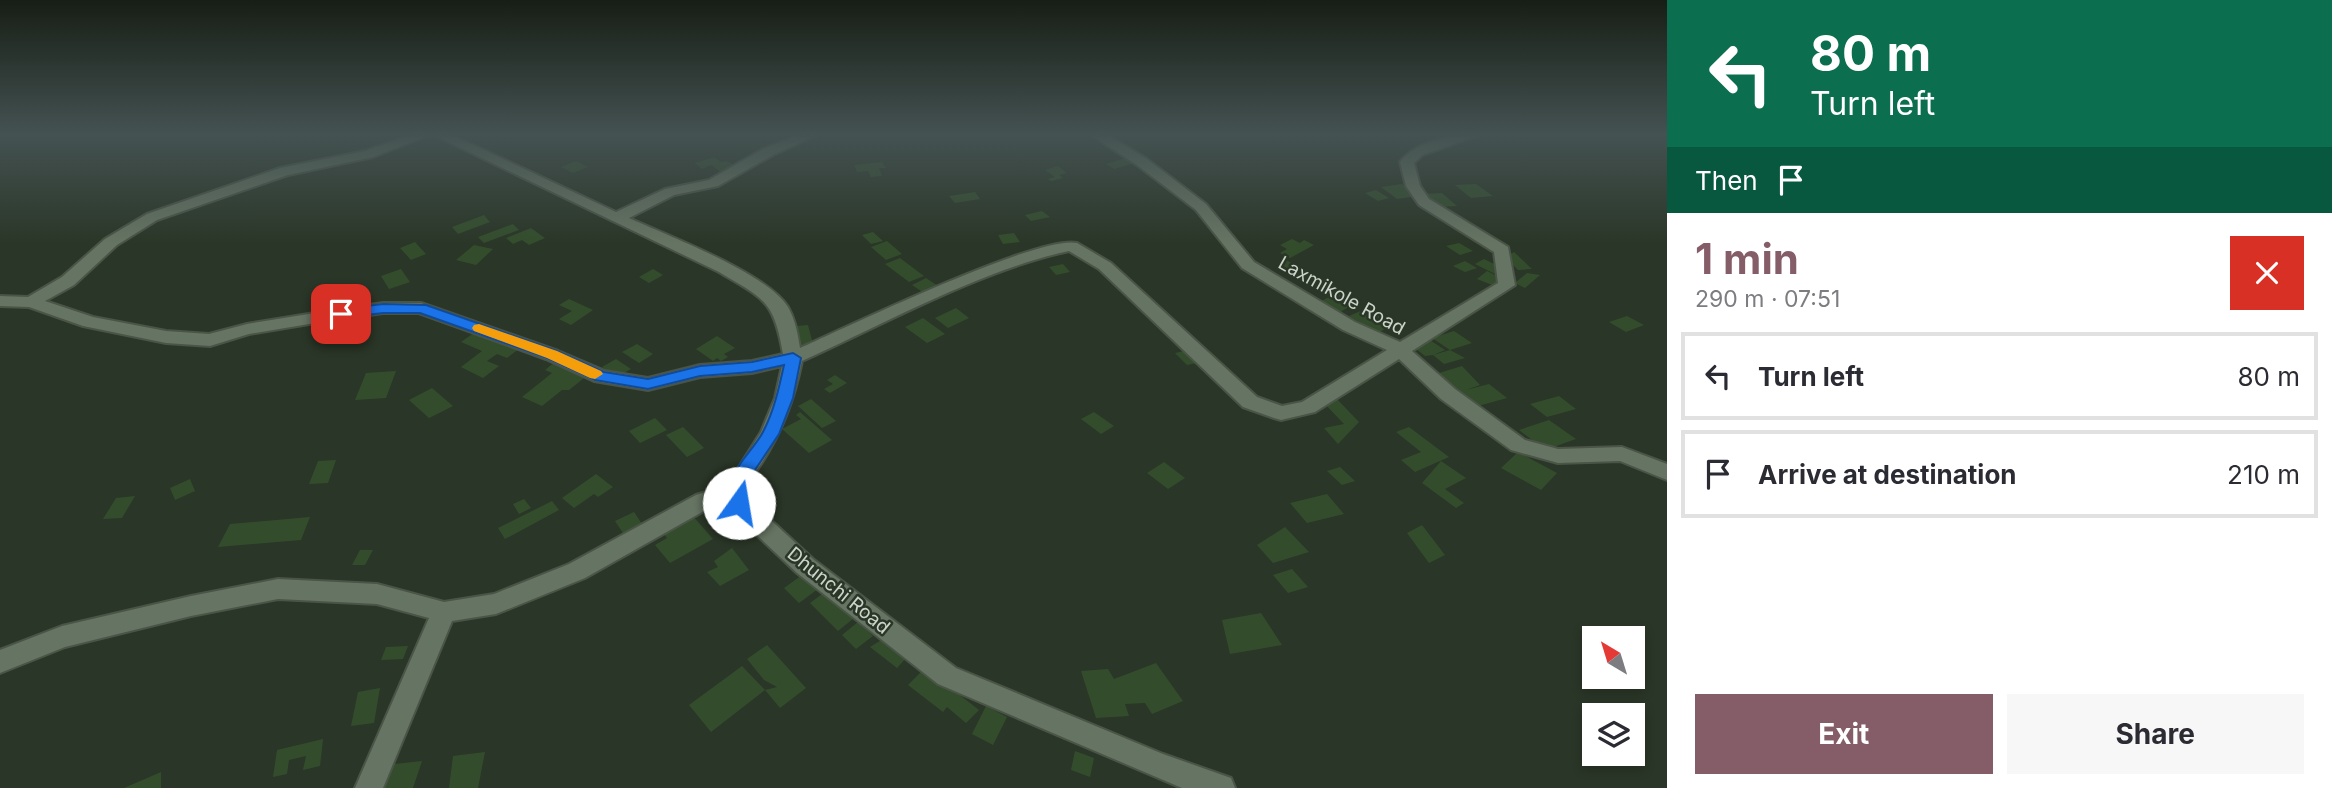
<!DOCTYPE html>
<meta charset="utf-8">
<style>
body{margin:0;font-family:Inter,sans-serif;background:#f7f7f7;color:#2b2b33;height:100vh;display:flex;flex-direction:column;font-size:26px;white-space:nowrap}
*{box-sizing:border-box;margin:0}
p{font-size:23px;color:#7c7c81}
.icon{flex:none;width:38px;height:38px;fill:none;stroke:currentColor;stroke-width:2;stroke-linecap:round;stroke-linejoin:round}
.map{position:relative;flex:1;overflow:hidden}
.drawer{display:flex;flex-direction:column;background:#fff;width:665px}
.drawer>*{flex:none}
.top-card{background:#0b6e4f;color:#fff;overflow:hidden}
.needle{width:46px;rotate:322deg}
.controls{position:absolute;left:1582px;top:626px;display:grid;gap:14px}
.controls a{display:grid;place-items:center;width:63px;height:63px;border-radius:0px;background:#fff;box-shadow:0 4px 10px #0003;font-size:35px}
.pin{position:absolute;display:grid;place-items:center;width:60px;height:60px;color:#fff;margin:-30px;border-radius:14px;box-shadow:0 4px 10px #0006}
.me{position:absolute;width:77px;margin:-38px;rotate:13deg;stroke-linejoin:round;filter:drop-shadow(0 0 5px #0008)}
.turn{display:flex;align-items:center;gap:24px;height:147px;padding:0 28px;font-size:32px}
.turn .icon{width:91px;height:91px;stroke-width:2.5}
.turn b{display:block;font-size:49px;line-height:60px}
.then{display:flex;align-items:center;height:66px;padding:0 28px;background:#0003;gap:14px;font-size:26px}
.round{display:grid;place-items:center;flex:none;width:74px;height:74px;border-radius:0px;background:#f7f7f7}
.summary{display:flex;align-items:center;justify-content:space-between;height:119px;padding:0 28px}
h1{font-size:42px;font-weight:700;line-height:52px;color:#855d68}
.button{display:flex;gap:14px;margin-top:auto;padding:14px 28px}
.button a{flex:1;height:80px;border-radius:0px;background:#855d68;color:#fff;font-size:28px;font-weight:700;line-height:80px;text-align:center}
.button a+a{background:#f7f7f7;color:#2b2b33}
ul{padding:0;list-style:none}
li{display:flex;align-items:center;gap:21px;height:88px;margin:0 14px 10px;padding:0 14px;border:4px solid #e1e1e2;border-radius:0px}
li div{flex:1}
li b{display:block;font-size:26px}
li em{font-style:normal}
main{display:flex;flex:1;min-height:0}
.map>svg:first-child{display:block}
.building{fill:#334d2c}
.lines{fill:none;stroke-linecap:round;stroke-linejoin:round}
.minor-casing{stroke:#4a5447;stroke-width:4}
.minor{fill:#667463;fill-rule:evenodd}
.route{fill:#1a73e8;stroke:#114b97;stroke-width:2}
.slow{fill:#f59e0b}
.labels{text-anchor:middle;stroke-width:5;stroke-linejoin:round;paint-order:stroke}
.street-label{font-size:19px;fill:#ccd4ca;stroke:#2a3627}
</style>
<main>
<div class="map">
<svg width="1667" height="788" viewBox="0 0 1667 788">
<rect width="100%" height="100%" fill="#2a3627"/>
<path class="building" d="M 714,157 L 721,162 L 727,161 L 737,167 L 722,173 L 711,165 L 702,169 L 695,163 Z
M 1126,158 L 1135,163 L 1114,169 L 1106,164 Z
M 576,161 L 588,167 L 573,173 L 561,167 Z
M 882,162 L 886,168 L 879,168 L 882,176 L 871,177 L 868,171 L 857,172 L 854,165 Z
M 1058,166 L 1067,173 L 1059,175 L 1063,178 L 1051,181 L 1048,179 L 1055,177 L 1045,170 Z
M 1402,184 L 1418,196 L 1397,199 L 1381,187 Z
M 1476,184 L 1493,196 L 1471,198 L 1455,185 Z
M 1376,190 L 1389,198 L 1378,201 L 1365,193 Z
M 975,192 L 980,199 L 955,203 L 949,196 Z
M 1442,193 L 1457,206 L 1438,207 L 1422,194 Z
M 1042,211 L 1050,217 L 1031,221 L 1025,215 Z
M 484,215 L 490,222 L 458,234 L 452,227 Z
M 513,224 L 519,230 L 484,243 L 478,237 Z
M 531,228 L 545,238 L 529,245 L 522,240 L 513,244 L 506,238 Z
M 873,232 L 883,241 L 871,244 L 862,235 Z
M 1014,233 L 1020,242 L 1003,244 L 998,235 Z
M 1292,239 L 1300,243 L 1304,240 L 1314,245 L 1290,258 L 1280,253 L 1287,249 L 1280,245 Z
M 887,241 L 902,254 L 886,260 L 871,247 Z
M 415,242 L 426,254 L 411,260 L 400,248 Z
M 1459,243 L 1473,251 L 1460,255 L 1446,246 Z
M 474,245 L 493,249 L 476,265 L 456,260 Z
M 1514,252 L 1532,269 L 1518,270 L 1505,257 Z
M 900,258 L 924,276 L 909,282 L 885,264 Z
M 1484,259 L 1502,268 L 1497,275 L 1475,264 Z
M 1286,260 L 1331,283 L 1321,288 L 1277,265 Z
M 1465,261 L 1477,268 L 1465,272 L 1453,266 Z
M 1063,264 L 1070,272 L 1056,275 L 1049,267 Z
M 401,269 L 410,282 L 389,289 L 381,276 Z
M 653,269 L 663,275 L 649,283 L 639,277 Z
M 1487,271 L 1503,279 L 1492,285 L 1477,279 Z
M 1527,273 L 1540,275 L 1525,288 L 1515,283 Z
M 926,278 L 944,290 L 930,297 L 912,285 Z
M 1340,291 L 1359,301 L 1337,314 L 1318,303 Z
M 569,299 L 593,310 L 571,325 L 559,319 L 572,311 L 559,305 Z
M 1370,307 L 1398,323 L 1377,333 L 1349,316 Z
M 956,308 L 969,318 L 948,328 L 935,318 Z
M 1627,316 L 1644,325 L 1626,332 L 1609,322 Z
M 923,318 L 945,334 L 927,343 L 905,327 Z
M 808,325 L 813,344 L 801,345 L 797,326 Z
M 478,330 L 520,348 L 507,358 L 497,354 L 487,361 L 499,366 L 483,378 L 461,367 L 482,351 L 461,342 Z
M 1454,331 L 1472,343 L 1450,350 L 1432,338 Z
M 717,336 L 735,348 L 724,354 L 728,357 L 721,361 L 717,358 L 713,361 L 696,349 Z
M 1430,340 L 1445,350 L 1433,355 L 1450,350 L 1465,358 L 1444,364 L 1433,355 L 1425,356 L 1411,345 Z
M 637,344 L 653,354 L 639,363 L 622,352 Z
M 1194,349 L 1206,361 L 1187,365 L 1175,353 Z
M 616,359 L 631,369 L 617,377 L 602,367 Z
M 556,361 L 588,375 L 569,390 L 562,390 L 542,406 L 522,397 L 552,373 L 545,370 Z
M 1462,366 L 1480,385 L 1466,390 L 1489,384 L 1507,398 L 1478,406 L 1436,374 Z
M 396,371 L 386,398 L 355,400 L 366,373 Z
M 835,375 L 847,383 L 830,393 L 824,389 L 833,384 L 827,380 Z
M 432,388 L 453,406 L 429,418 L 409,400 Z
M 1559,396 L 1576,409 L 1547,417 L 1530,404 Z
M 1336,398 L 1359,422 L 1338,444 L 1324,428 L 1344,424 L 1322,401 Z
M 811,399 L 836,421 L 822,428 L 798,406 Z
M 800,412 L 832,440 L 809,453 L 782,429 L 801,419 L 796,415 Z
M 1094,412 L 1114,426 L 1101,434 L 1081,419 Z
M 655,418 L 667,430 L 640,443 L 629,431 Z
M 1549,420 L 1576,439 L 1545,450 L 1519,430 Z
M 683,427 L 704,448 L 687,457 L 666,435 Z
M 1409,427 L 1449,457 L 1415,472 L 1401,460 L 1421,452 L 1396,432 Z
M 1518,452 L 1557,473 L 1541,490 L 1501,468 Z
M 336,460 L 328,483 L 309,484 L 318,461 Z
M 1441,461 L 1466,478 L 1445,489 L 1464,503 L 1456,508 L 1422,483 Z
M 1164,462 L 1185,478 L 1168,489 L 1147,473 Z
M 1340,467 L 1355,481 L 1342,485 L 1327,471 Z
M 596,474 L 613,487 L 598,497 L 594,494 L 574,508 L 562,498 Z
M 190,479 L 195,491 L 175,500 L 170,488 Z
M 1327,494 L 1344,514 L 1307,523 L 1290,503 Z
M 135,496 L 122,518 L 103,519 L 116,498 Z
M 524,499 L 531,508 L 519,514 L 513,504 Z
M 552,501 L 559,510 L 505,539 L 498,528 Z
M 634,512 L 644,527 L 625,536 L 615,521 Z
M 691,514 L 713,539 L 670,563 L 655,545 L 667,538 L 661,530 Z
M 310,517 L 301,540 L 218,547 L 230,524 Z
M 1422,525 L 1445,555 L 1429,563 L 1407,533 Z
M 1285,527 L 1309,552 L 1273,563 L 1257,545 Z
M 732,548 L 749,570 L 720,586 L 707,572 L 718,567 L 714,561 Z
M 360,550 L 373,550 L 365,565 L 352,565 Z
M 1292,569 L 1308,587 L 1288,593 L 1273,575 Z
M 802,575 L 818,589 L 799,603 L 784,588 Z
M 826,591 L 854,618 L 838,631 L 810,603 Z
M 1261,613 L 1282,645 L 1230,654 L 1222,620 Z
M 858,622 L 873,636 L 856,649 L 842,635 Z
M 883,639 L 907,657 L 897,668 L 870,647 Z
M 767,645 L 806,688 L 780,708 L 765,690 L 777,687 L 764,680 L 747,659 Z
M 408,646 L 403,659 L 381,660 L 386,647 Z
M 1156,663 L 1183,701 L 1152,714 L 1145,703 L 1125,704 L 1129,716 L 1096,718 L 1081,671 L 1108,669 L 1114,679 Z
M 742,666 L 765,690 L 711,732 L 689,705 Z
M 925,668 L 979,710 L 966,723 L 947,707 L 943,712 L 908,685 Z
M 380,688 L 374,723 L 351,726 L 358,692 Z
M 986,706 L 1007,717 L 993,745 L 972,734 Z
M 323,739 L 320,766 L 303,770 L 306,756 L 289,760 L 287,774 L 273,777 L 277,750 Z
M 1075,751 L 1094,758 L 1090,777 L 1071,770 Z
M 485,752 L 478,788 L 449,788 L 453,756 Z
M 422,761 L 413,788 L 378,788 L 385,765 Z
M 161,772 L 161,788 L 124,788 Z"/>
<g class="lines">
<defs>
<path id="minor" d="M 413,134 L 450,134 L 616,212 L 665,189 L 709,180 L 763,149 L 801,134 L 819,134 L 773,155 L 718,186 L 674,195 L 629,218 C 666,235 767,273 788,307 C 795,319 798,334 800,348 C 845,328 1040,234 1077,243 L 1111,263 L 1257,397 L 1282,406 L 1302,402 L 1387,350 L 1343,330 L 1242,268 L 1196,210 L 1137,165 L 1090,134 L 1106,134 L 1147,159 L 1206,204 L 1254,262 L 1355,322 L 1400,342 L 1498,283 L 1494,252 L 1419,205 L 1406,186 L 1400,162 C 1417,140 1455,134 1482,134 L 1422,155 L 1414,163 L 1420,186 L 1429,199 L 1508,247 L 1515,285 L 1412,351 L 1455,389 L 1525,440 L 1558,449 L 1622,447 L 1667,464 L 1667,480 L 1620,461 L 1558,463 L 1511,450 L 1441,399 L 1399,359 L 1315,412 L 1281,420 L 1274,418 L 1243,407 L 1099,269 L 1069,251 C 981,270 884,324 802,361 C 794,400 782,431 761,464 C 753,476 745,485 749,500 L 813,559 L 956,668 L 1163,754 L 1231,778 L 1235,788 L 1182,788 L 938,684 L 797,573 L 742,521 L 728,502 L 711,507 L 585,578 L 496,614 L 452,621 L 383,788 L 355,788 L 429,618 L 377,604 L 278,599 L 191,616 L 65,647 L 0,673 L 0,650 L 62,626 L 191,596 L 278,579 L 377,584 L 444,602 L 494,594 L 569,564 L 696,495 L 727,486 L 761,432 L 775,398 L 782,366 L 752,373 L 700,377 L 648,390 L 594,381 L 546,359 L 419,313 L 383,313 L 321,322 L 249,334 L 210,346 L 166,343 L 83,326 L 29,307 L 0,306 L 0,296 L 28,297 L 62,277 L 105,239 L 147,214 L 280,168 L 365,151 ZM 432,134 L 719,272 C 764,299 774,300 783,354 L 752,361 L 700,365 L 648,378 L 605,371 L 558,351 L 421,303 L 383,303 L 321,312 L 247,324 L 209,334 L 166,331 L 93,317 L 45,301 L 74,285 L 117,245 L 157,220 L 288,175 L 373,157 Z"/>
</defs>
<use href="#minor" class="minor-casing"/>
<use href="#minor" class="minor"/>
</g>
<linearGradient id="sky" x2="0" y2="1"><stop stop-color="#171e15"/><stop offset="0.55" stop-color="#445252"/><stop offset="1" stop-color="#445252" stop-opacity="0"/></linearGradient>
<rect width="1667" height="244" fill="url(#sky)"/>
<path class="route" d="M 383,304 L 426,305 L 557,351 L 604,372 L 648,379 L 700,366 L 752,362 L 793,353 L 801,358 L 793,398 L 779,434 L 747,482 L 745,492 L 748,503 L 745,508 L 732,508 C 728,500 726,491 730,482 C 736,464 754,449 763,432 C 774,411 779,388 784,365 L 752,372 L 700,376 L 648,389 L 595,380 L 547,358 L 420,313 L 383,313 L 341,318 L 334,314 L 341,309 Z"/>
<path class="slow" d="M 479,324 L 557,351 L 601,371 L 603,374 L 595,379 L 590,378 L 547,358 L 474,331 L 472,328 L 474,325 Z"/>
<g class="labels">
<g class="street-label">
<text transform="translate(1342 295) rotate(29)" y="7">Laxmikole Road</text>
<text transform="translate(839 590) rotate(39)" y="7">Dhunchi Road</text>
</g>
</g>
</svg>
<div class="controls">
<a><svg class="needle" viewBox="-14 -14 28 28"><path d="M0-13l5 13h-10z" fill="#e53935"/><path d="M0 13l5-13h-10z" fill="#7c7c81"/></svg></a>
<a><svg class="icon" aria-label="layers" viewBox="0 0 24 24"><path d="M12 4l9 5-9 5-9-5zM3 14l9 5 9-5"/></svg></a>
</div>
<div class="pin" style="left:341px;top:314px;background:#d93025"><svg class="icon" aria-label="arrive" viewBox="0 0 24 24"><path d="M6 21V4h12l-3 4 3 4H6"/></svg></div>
<svg class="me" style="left:739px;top:503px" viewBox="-20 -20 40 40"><circle r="19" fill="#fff"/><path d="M0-13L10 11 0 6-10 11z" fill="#1a73e8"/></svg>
</div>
<section class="drawer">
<div class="top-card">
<div class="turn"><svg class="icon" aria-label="left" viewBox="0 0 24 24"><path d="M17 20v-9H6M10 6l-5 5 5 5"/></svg><div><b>80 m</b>Turn left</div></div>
<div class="then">Then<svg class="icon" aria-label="arrive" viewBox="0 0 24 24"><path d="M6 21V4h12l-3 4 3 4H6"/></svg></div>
</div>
<div class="summary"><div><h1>1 min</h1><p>290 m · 07:51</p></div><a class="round" style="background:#d93025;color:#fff"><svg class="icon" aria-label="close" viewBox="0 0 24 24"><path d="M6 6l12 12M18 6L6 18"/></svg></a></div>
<ul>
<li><svg class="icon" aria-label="left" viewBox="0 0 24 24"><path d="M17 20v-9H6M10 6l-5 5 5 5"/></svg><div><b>Turn left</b></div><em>80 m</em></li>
<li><svg class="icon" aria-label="arrive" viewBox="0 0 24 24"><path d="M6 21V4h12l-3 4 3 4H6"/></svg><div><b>Arrive at destination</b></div><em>210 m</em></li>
</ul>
<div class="button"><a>Exit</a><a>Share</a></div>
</section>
</main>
